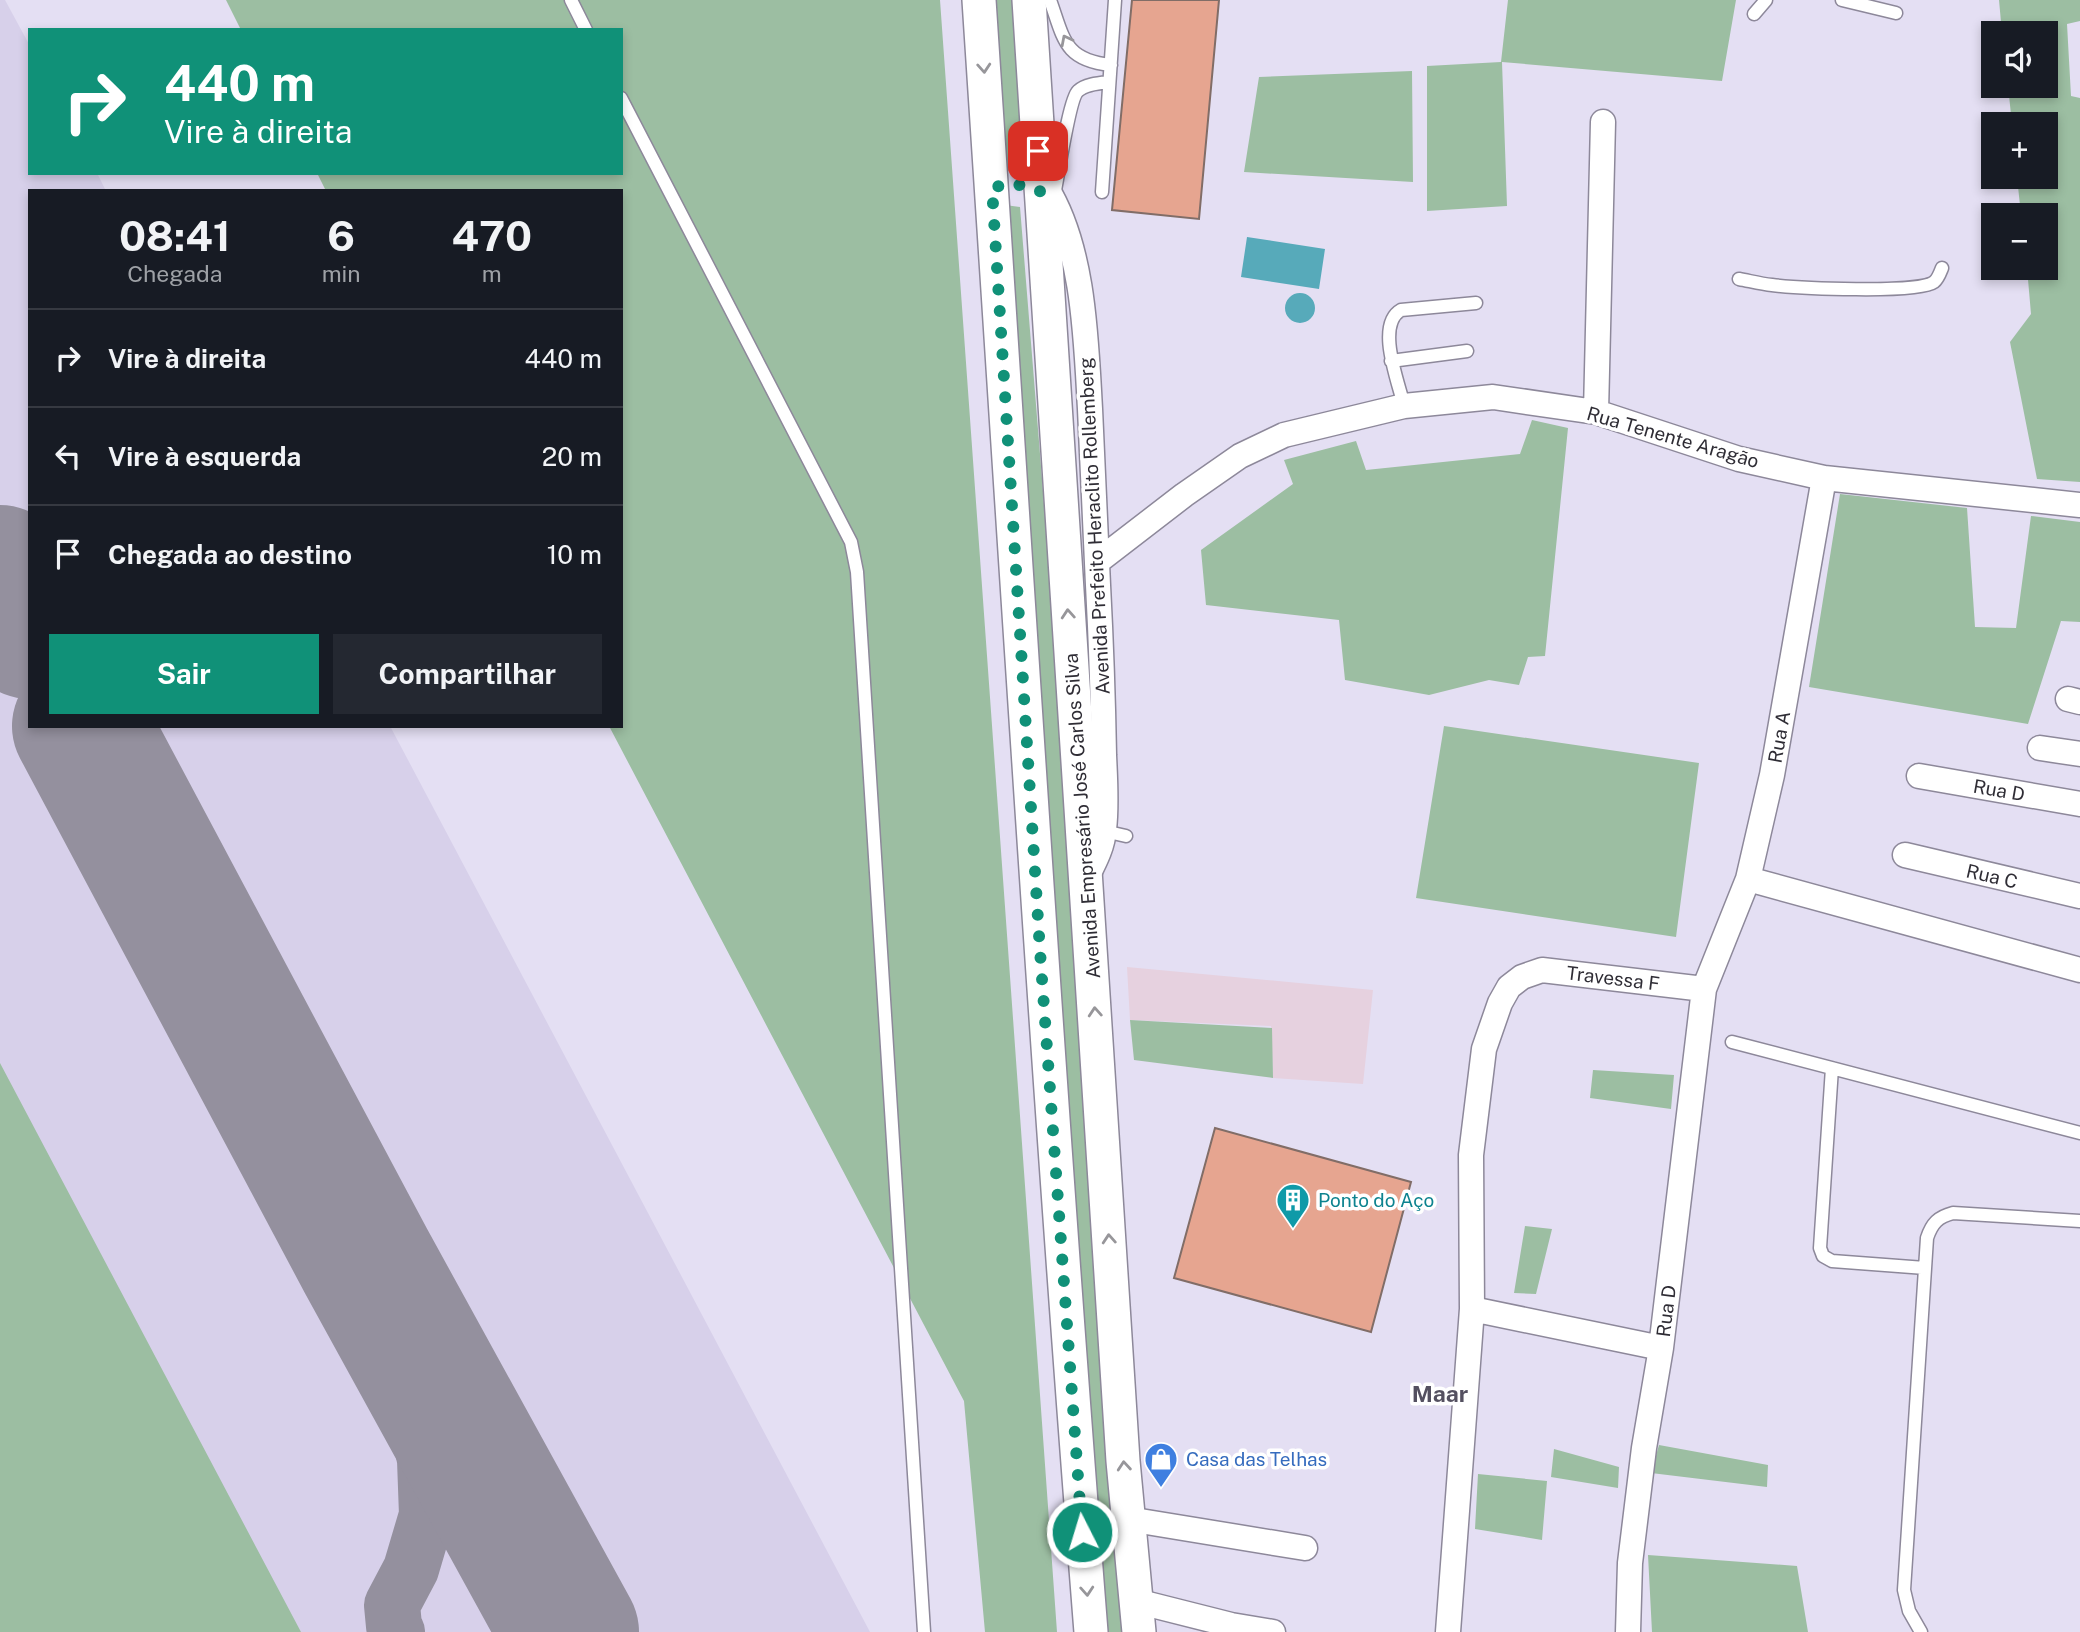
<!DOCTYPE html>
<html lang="pt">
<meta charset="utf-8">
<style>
body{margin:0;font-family:"Public Sans",sans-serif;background:#242831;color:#f1f3f6;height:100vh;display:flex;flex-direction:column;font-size:26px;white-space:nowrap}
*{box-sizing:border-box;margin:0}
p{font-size:23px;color:#9ea1a6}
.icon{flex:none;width:38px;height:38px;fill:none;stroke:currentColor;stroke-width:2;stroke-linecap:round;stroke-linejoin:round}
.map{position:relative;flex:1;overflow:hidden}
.drawer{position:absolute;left:28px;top:189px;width:595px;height:539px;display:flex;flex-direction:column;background:#171b24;border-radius:0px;box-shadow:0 4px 10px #0003}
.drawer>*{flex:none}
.banner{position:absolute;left:28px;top:28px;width:595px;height:147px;border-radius:0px;box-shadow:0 4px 10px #0003;background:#109178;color:#fff;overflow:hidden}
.controls{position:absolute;left:1981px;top:21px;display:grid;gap:14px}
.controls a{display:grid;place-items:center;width:77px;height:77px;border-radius:0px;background:#171b24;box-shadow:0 4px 10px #0003;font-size:35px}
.pin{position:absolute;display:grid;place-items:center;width:60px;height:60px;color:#fff;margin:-30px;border-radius:14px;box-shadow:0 4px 10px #0006}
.me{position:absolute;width:77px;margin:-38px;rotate:355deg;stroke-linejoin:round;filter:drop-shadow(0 0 5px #0008)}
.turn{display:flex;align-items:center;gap:24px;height:147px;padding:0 21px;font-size:32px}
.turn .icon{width:91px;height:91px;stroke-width:2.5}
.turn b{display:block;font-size:49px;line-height:60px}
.eta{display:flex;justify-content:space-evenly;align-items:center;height:119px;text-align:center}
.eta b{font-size:42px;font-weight:700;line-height:49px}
.action{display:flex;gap:14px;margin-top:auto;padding:14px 21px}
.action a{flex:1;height:80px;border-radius:0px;background:#109178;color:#fff;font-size:28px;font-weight:700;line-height:80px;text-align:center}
.action a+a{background:#242831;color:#f1f3f6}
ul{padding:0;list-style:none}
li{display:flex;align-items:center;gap:21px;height:98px;padding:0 21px;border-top:2px solid #363941}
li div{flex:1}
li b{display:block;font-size:26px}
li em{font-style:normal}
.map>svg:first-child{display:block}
.built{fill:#d7d0ea}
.industrial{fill:#e6d1df}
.green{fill:#9cbea2}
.water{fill:#57aaba}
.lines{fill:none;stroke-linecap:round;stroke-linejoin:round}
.taxiway{stroke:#94909e;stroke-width:56}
.runway{stroke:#94909e;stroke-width:138}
.building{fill:#e6a590;stroke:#816d67;stroke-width:2}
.service-casing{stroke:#8d889a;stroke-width:15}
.minor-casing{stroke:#8d889a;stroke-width:27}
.secondary-casing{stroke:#8d889a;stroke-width:36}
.service{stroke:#fff;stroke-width:12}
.minor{stroke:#fff;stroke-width:24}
.secondary{stroke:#fff;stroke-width:33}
.oneway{stroke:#97969a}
.route{stroke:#109178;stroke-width:12;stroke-dasharray:0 21.6}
.labels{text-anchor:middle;stroke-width:7;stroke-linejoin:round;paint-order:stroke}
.street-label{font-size:19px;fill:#2f2d35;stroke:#fff}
.culture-label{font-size:19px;fill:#0d838f;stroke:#fff;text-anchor:start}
.shop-label{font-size:19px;fill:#366cbe;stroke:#fff;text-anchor:start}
.quarter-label{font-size:23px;font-weight:bold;fill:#545060;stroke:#fff}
</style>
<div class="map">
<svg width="2080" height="1632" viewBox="0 0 2080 1632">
<rect width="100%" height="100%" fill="#e4dff3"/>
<path class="built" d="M 0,0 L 5,0 L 30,46 L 30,173 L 97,173 L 106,191 L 30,191 L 30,726 L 390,726 L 870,1632 L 0,1632 Z"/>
<path class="industrial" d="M 1127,967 L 1373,990 L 1363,1084 L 1273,1078 L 1271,1026 L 1130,1020 Z"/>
<path class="green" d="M 226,0 L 940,0 L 1057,1632 L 985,1632 L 964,1401 L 609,726 L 621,726 L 621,191 L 326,191 L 317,173 L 621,173 L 621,30 L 241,30 Z
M 991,0 L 1015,0 L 1025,170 L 1002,171 Z
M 1508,0 L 1736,0 L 1722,81 L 1502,62 L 1507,206 L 1427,211 L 1427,66 L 1501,62 Z
M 1999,0 L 2080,0 L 2080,21 L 2067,24 L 2071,96 L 2080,98 L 2080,482 L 2037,479 L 2010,342 L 2031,314 L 2027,268 L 2046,268 L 2046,215 L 2021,215 L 2017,177 L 2046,177 L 2046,124 L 2012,124 L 2008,86 L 2046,86 L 2046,33 L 2002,33 Z
M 1412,71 L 1413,182 L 1244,172 L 1259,77 Z
M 1005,205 L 1020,207 L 1075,886 L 1128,1632 L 1102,1632 Z
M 1532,420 L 1568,428 L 1545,656 L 1528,657 L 1519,685 L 1489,680 L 1429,695 L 1345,680 L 1339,620 L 1206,605 L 1201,550 L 1293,484 L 1284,460 L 1356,441 L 1366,470 L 1520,454 Z
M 1840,494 L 1967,508 L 1975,627 L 2016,628 L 2031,516 L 2080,522 L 2080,622 L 2061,621 L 2028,724 L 1809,687 Z
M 1444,726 L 1699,763 L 1676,937 L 1416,898 Z
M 1130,1020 L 1272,1028 L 1273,1078 L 1134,1060 Z
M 0,1063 L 301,1632 L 0,1632 Z
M 1593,1070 L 1674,1075 L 1671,1109 L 1590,1098 Z
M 1525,1226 L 1552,1229 L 1536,1294 L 1514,1293 Z
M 1659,1445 L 1768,1465 L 1767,1487 L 1651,1473 Z
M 1554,1449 L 1619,1467 L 1618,1488 L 1551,1477 Z
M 1478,1474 L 1547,1481 L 1542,1540 L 1475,1529 Z
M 1648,1555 L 1797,1566 L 1808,1632 L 1652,1632 Z"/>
<path class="water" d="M 1247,237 L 1325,249 L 1319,289 L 1241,277 Z
M1285 308a15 15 0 1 1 30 0a15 15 0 1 1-30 0Z"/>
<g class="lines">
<path class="taxiway" d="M 366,1261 L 396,1331 L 409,1380 L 425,1460 L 427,1515 L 411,1569 L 392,1605 L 394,1626 L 397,1632
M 536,1632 L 540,1619 L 536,1569"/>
<path class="runway" d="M 0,574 L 30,630
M 81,726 L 366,1261 L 570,1632"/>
</g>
<path class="building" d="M 1132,0 L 1219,0 L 1199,219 L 1112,210 Z
M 1215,1128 L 1411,1182 L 1371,1332 L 1174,1278 Z"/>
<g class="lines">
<defs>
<path id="service" d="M 571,0 L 586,30
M 1050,0 C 1064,39 1064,60 1111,65
M 1842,0 L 1896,13
M 1754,14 L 1766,0
M 621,98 L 851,542 L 857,572 L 924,1632
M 1102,192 L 1115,0
M 1054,195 C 1058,178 1069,99 1078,91 C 1085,84 1099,83 1109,82
M 1739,279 C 1750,281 1761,284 1772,285 C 1796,288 1918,294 1934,282 C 1938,279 1940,273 1942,268
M 1391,361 L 1467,351
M 1404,406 C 1399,383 1375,325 1401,310 L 1476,303
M 1104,831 L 1126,836
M 1732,1042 L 2080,1133
M 1832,1068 L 1820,1248 L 1823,1256 L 1832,1261 L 1925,1268
M 1921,1632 L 1909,1611 L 1904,1590 L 1927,1238 C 1932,1223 1938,1217 1953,1213 L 2080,1221"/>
<path id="minor" d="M 1046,187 C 1084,248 1086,339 1090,409 C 1093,468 1095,526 1098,585 C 1101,641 1103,698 1104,755 C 1105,779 1107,805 1104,829 C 1103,847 1094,863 1086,879
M 1596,412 L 1603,122
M 1097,562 L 1184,495 L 1240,456 L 1284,435 L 1404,406 L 1493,397 L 1596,412 L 1739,459 L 1824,478 L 2080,505
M 2068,699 L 2080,702
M 2040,748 L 2080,754
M 1919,776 L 2080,804
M 1905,855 L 2080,896
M 1748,879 L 2080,970
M 1472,1309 L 1661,1348
M 1128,1519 L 1305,1548
M 1136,1601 L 1231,1625 L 1273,1632
M 1448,1632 L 1472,1309 L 1471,1155 L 1484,1049 L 1500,1003 L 1509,987 L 1522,977 L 1542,970 L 1704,989
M 1628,1632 L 1630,1563 L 1644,1448 L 1661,1348 L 1704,989 L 1748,879 L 1772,775 L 1824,478"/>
<path id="secondary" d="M 979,0 C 1015,544 1048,1088 1091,1632
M 1029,0 L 1123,1461 L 1139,1632"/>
</defs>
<use href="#service" class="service-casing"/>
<use href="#minor" class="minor-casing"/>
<use href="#secondary" class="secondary-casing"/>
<use href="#service" class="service"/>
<use href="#minor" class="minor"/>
<use href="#secondary" class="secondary"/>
</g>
<defs><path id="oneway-chevron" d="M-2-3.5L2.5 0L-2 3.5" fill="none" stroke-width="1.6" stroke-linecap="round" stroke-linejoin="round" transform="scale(1.75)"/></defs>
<g class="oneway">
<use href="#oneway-chevron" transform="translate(1066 40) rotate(-117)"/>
<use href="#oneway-chevron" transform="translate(984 68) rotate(86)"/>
<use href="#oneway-chevron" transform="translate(1068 614) rotate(-94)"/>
<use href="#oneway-chevron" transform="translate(1095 1012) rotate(-94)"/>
<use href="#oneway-chevron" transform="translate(1109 1239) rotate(-94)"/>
<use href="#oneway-chevron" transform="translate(1124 1466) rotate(-95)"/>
<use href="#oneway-chevron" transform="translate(1087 1591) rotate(86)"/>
</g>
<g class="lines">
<path class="route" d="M 1038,151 L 1042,192 C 1023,184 1011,182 992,188 L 1040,951 L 1082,1532"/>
</g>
<defs>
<symbol id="building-pin" viewBox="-11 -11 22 30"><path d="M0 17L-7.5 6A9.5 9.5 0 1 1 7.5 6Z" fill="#0f9aa8" stroke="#fff"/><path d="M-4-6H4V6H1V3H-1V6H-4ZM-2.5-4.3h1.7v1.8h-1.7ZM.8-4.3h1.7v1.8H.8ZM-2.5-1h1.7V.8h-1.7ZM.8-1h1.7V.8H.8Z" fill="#fff"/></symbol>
<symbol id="shop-pin" viewBox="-11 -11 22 30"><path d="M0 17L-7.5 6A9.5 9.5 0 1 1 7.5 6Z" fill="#3f7fe0" stroke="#fff"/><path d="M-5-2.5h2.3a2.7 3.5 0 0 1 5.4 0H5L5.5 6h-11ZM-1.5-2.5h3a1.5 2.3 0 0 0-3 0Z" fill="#fff"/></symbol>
</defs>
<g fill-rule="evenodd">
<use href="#building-pin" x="1274" y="1181" width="38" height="52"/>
<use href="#shop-pin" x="1142" y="1440" width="38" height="52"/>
</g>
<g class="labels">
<g class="street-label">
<text transform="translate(1673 437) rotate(16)" y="7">Rua Tenente Aragão</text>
<text transform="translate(1094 526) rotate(-93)" y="7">Avenida Prefeito Heraclito Rollemberg</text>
<text transform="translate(1779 737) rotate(-80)" y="7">Rua A</text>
<text transform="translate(1999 790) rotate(10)" y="7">Rua D</text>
<text transform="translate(1082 816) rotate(-94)" y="7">Avenida Empresário José Carlos Silva</text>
<text transform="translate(1992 876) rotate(13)" y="7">Rua C</text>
<text transform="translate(1613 978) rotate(7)" y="7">Travessa F</text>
<text transform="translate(1666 1311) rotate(-83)" y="7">Rua D</text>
</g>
<g class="culture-label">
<text x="1318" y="1207">Ponto do Aço</text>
</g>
<g class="shop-label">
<text x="1186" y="1466">Casa das Telhas</text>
</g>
<g class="quarter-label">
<text x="1440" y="1402">Maar</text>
</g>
</g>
</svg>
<div class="controls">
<a><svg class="icon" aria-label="sound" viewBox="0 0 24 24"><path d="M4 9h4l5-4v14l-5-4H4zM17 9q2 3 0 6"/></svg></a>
<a>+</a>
<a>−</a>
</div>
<div class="pin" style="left:1038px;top:151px;background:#d93025"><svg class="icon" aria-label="arrive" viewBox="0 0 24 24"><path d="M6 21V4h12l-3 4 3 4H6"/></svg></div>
<svg class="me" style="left:1082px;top:1532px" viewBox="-20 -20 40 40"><circle r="17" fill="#109178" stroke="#fff" stroke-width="3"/><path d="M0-11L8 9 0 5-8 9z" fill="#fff"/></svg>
<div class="banner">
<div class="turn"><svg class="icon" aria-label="right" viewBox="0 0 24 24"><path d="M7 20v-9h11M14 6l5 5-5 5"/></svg><div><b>440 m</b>Vire à direita</div></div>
</div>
<section class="drawer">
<div class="eta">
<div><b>08:41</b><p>Chegada</p></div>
<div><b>6</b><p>min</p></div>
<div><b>470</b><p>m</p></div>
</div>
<ul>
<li><svg class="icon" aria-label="right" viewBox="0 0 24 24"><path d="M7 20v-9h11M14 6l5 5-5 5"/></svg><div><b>Vire à direita</b></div><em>440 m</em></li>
<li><svg class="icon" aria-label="left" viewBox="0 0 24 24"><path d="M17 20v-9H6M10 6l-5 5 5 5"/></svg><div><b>Vire à esquerda</b></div><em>20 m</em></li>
<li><svg class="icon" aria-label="arrive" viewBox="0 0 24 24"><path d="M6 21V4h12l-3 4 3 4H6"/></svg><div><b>Chegada ao destino</b></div><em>10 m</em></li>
</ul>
<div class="action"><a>Sair</a><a>Compartilhar</a></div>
</section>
</div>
